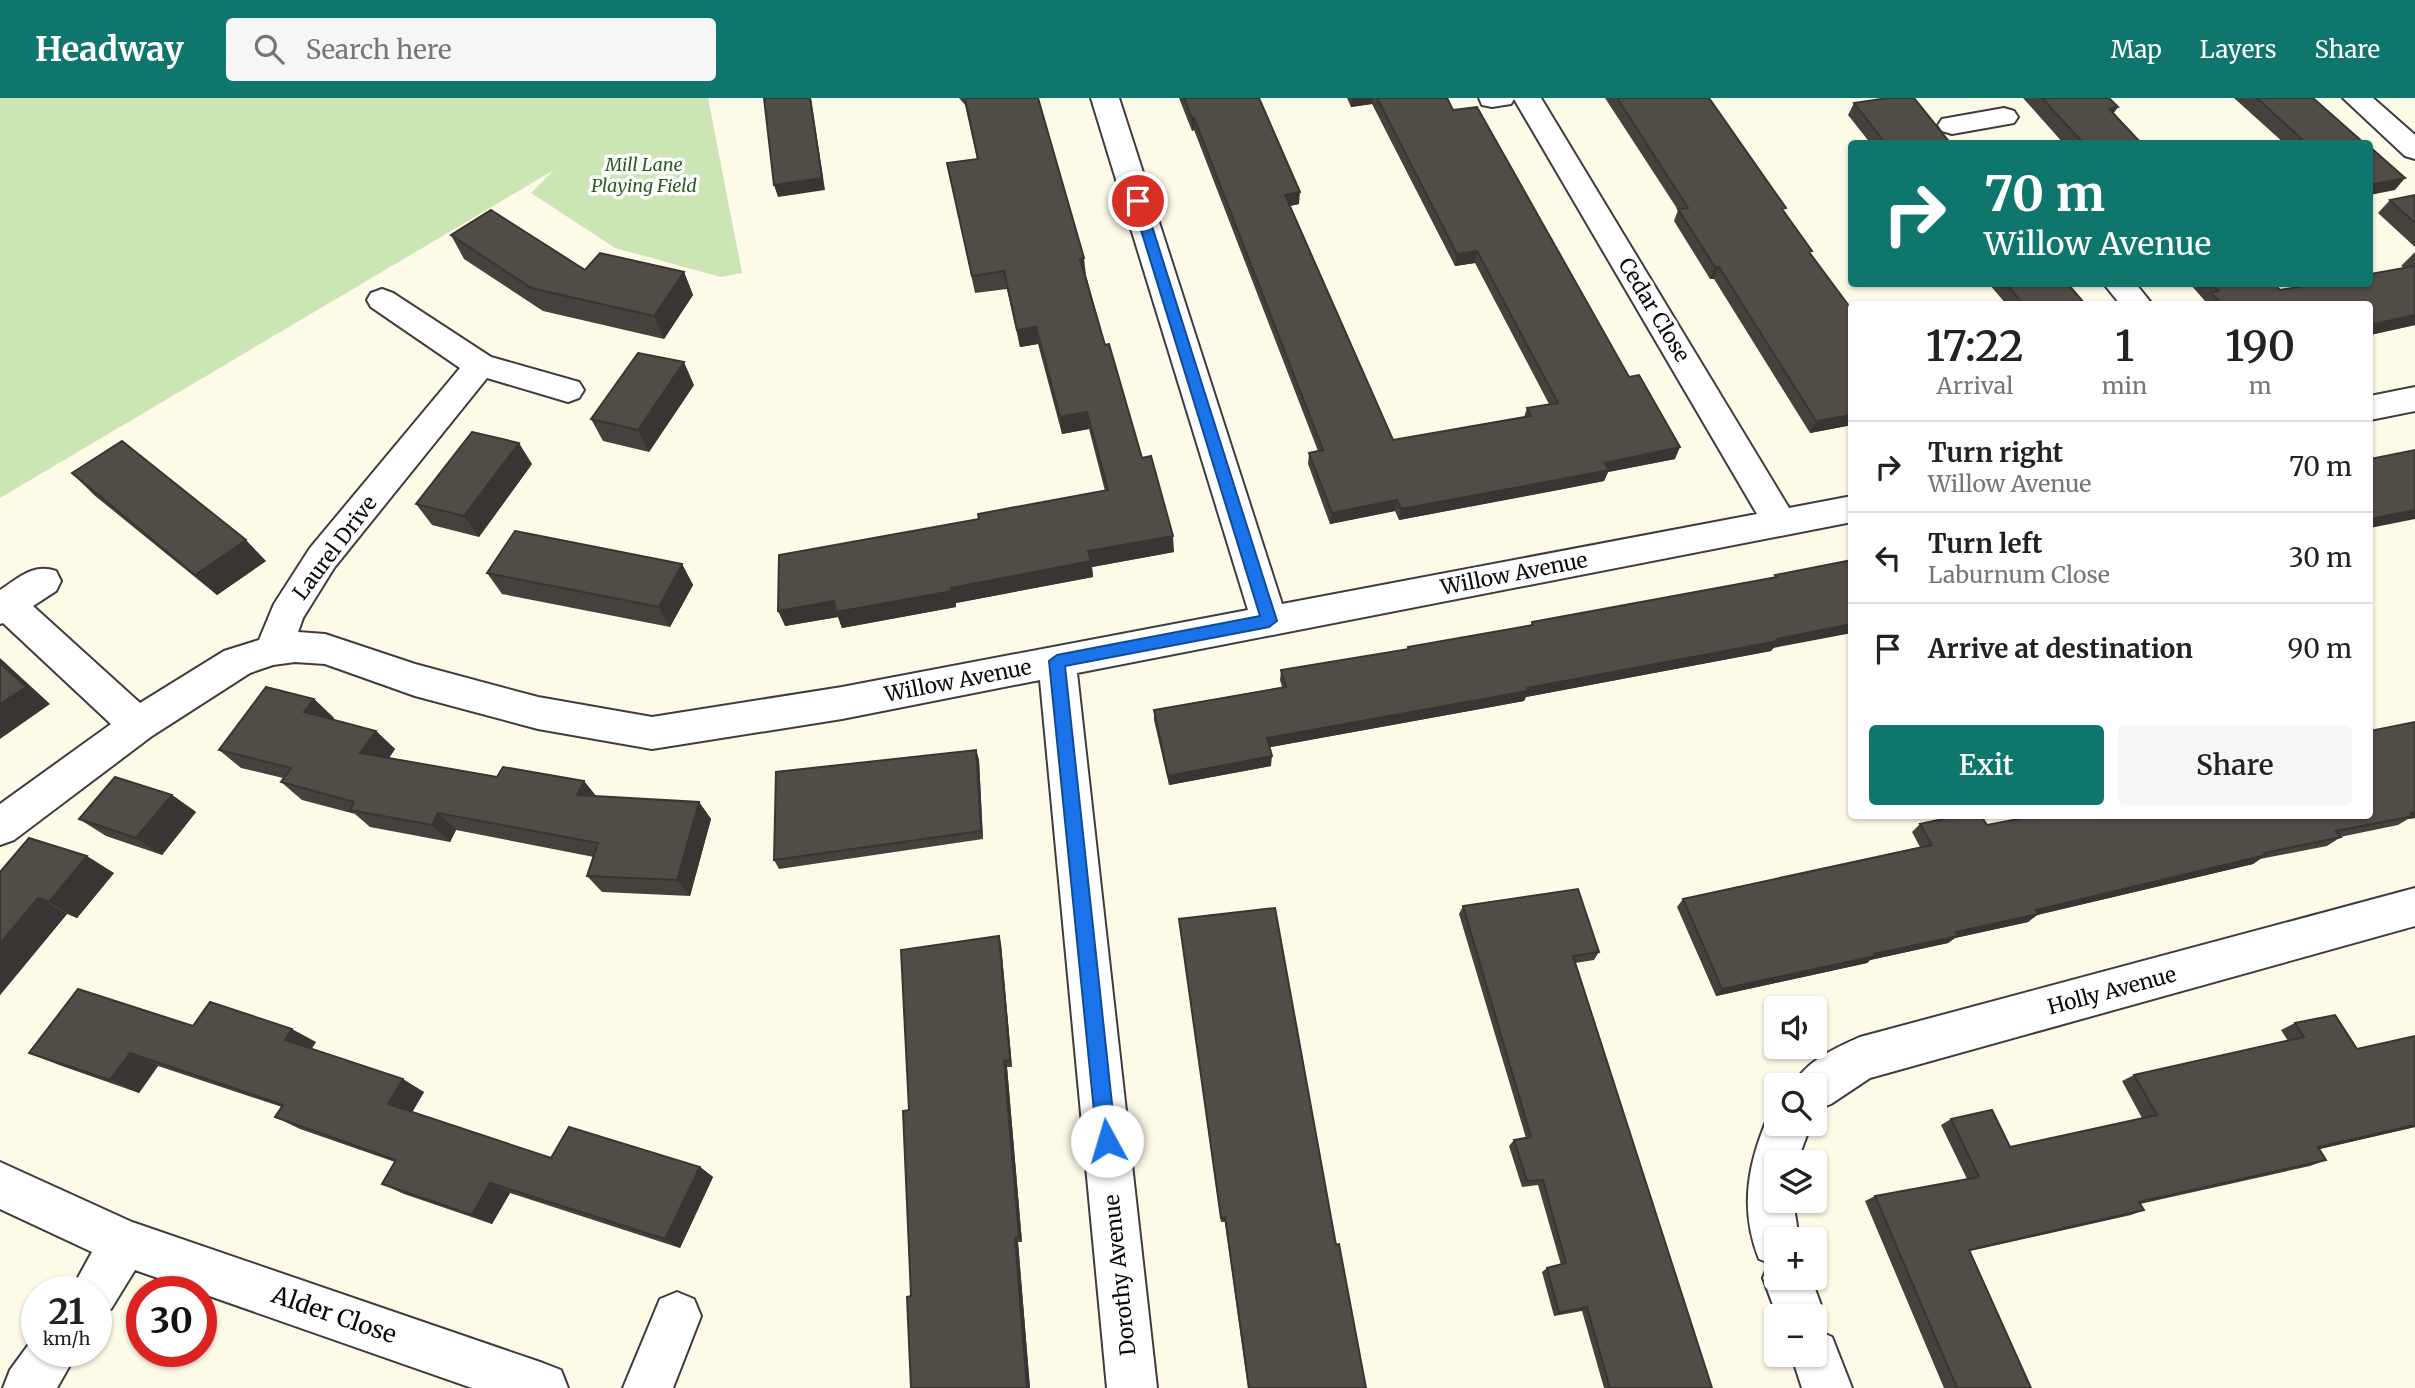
<!DOCTYPE html>
<meta charset="utf-8">
<style>
body{margin:0;font-family:Merriweather,serif;background:#f6f6f6;color:#222;height:100vh;display:flex;flex-direction:column;font-size:26px;white-space:nowrap}
*{box-sizing:border-box;margin:0}
p{font-size:23px;color:#767676}
.icon{flex:none;width:38px;height:38px;fill:none;stroke:currentColor;stroke-width:2;stroke-linecap:round;stroke-linejoin:round}
.map{position:relative;flex:1;overflow:hidden}
.panel{position:absolute;left:1848px;top:203px;width:525px;height:518px;display:flex;flex-direction:column;background:#fff;border-radius:7px;box-shadow:0 2px 5px #0004}
.panel>*{flex:none}
.top-card{position:absolute;left:1848px;top:42px;width:525px;height:147px;border-radius:7px;box-shadow:0 2px 5px #0004;background:#0f766e;color:#fff;overflow:hidden}
.controls{position:absolute;left:1764px;top:898px;display:grid;gap:14px}
.controls a{display:grid;place-items:center;width:63px;height:63px;border-radius:7px;background:#fff;box-shadow:0 2px 5px #0004;font-size:35px}
.speed{position:absolute;left:21px;top:1178px;display:flex;gap:14px;font-size:35px;font-weight:700;text-align:center}
.speed>*{display:grid;place-content:center;width:91px;height:91px;border-radius:50%;background:#fff;box-shadow:0 2px 5px #0004;line-height:1}
.speed small{font-size:18px;font-weight:400}
.speed .limit{border:10px solid #d22;background:#fff;color:#111}
.pin{position:absolute;display:grid;place-items:center;width:60px;height:60px;color:#fff;margin:-30px;border:4px solid #fff;border-radius:50%;box-shadow:0 2px 7px #0007}
.me{position:absolute;width:77px;margin:-38px;rotate:354deg;stroke-linejoin:round;filter:drop-shadow(0 0 5px #0008)}
.turn{display:flex;align-items:center;gap:24px;height:147px;padding:0 21px;font-size:32px}
.turn .icon{width:91px;height:91px;stroke-width:2.5}
.turn b{display:block;font-size:49px;line-height:60px}
.eta{display:flex;justify-content:space-evenly;align-items:center;height:119px;text-align:center}
.eta b{font-size:42px;font-weight:600;line-height:49px}
.button{display:flex;gap:14px;margin-top:auto;padding:14px 21px}
.button a{flex:1;height:80px;border-radius:7px;background:#0f766e;color:#fff;font-size:28px;font-weight:600;line-height:80px;text-align:center}
.button a+a{background:#f6f6f6;color:#222}
ul{padding:0;list-style:none}
li{display:flex;align-items:center;gap:21px;height:91px;padding:0 21px;border-top:2px solid #e0e0e0}
li div{flex:1}
li b{display:block;font-size:26px}
li em{font-style:normal}
header{display:flex;align-items:center;gap:42px;box-sizing:border-box;height:98px;padding:0 35px;background:#0f766e;color:#fff}
header strong{font-size:33px}
nav{display:flex;gap:38px;margin-inline-start:auto;font-size:24px}
.search{width:490px;height:63px;background:#f6f6f6;display:flex;align-items:center;gap:18px;box-sizing:border-box;padding:0 24px;border-radius:7px;color:#767676;font-size:26px}
.map>svg:first-child{display:block}
.green{fill:#cce5b5}
.lines{fill:none;stroke-linecap:round;stroke-linejoin:round}
.minor-casing{stroke:#3d3d3d;stroke-width:4}
.minor{fill:#fff;fill-rule:evenodd}
.wall{fill:#47413d}
.shaded-wall{fill:#393532}
.building{fill:#524c47;stroke:#393532;stroke-width:2}
.route{fill:#1a73e8;stroke:#114b97;stroke-width:2}
.labels{text-anchor:middle;stroke-width:7;stroke-linejoin:round;paint-order:stroke}
.far-park-label{font-size:18px;font-style:italic;fill:#2a5c20;stroke:#fff}
.street-label{font-size:21px;fill:#0a0a0a;stroke:#fff}
.near-street-label{font-size:24px;fill:#0a0a0a;stroke:#fff}
</style>
<header>
<strong>Headway</strong>
<div class="search"><svg class="icon" aria-label="search" viewBox="0 0 24 24"><circle cx="10" cy="10" r="6"/><path d="M15 15l6 6"/></svg>Search here</div>
<nav><a>Map</a><a>Layers</a><a>Share</a></nav>
</header>
<div class="map">
<svg width="2415" height="1290" viewBox="0 0 2415 1290">
<rect width="100%" height="100%" fill="#fefae8"/>
<path class="green" d="M 0,0 L 708,0 L 742,175 L 721,179 L 615,150 L 531,95 L 554,72 L 0,400 Z"/>
<g class="lines">
<defs>
<path id="minor" d="M 1091,0 L 1119,0 L 1282,506 L 1757,416 L 1514,1 L 1511,6 L 1492,9 L 1482,7 L 1479,0 L 1541,0 L 1789,410 L 1852,398 L 1852,424 L 1077,575 L 1157,1290 L 1107,1290 L 1040,582 L 842,621 L 652,651 L 538,631 L 415,598 L 325,566 L 295,564 L 273,567 L 250,575 L 152,638 L 14,742 L 0,747 L 0,706 L 111,626 L 3,525 L 0,526 L 0,492 C 19,480 33,465 56,473 L 61,483 L 56,493 L 33,508 L 140,605 L 224,553 L 259,542 L 274,506 L 310,450 L 460,270 L 371,209 L 367,202 L 371,195 L 382,191 L 393,195 L 491,259 L 579,284 L 584,292 L 579,300 L 568,304 L 487,280 L 334,470 L 303,520 L 298,534 L 325,536 L 415,566 L 538,599 L 652,619 L 842,589 L 1248,512 Z
M 2343,0 L 2373,0 L 2415,37 L 2415,61 L 2405,58 Z
M 2004,10 L 2014,13 L 2018,19 L 2014,25 L 1952,36 L 1942,33 L 1938,27 L 1942,21 Z
M 2104,186 L 2136,186 L 2152,206 L 2120,206 Z
M 2415,289 L 2415,313 L 2370,322 L 2370,298 Z
M 2415,790 L 2415,828 L 1870,980 L 1831,1006 L 1815,1012 L 1815,987 L 1794,987 C 1804,964 1837,949 1860,939 Z
M 1776,1008 L 1776,1026 L 1811,1026 L 1797,1064 L 1776,1064 L 1776,1102 L 1793,1102 L 1799,1141 L 1776,1141 L 1776,1180 L 1811,1180 L 1825,1218 L 1819,1233 L 1832,1239 L 1852,1290 L 1802,1290 L 1791,1256 L 1815,1256 L 1815,1218 L 1777,1218 L 1763,1180 L 1769,1165 L 1759,1161 C 1738,1108 1749,1060 1772,1010 Z
M 0,1064 L 132,1124 L 543,1265 L 561,1272 L 568,1290 L 472,1290 L 135,1172 L 111,1211 L 96,1217 L 96,1194 L 70,1194 L 92,1154 L 0,1111 Z
M 677,1194 L 694,1201 L 701,1218 L 673,1290 L 623,1290 L 660,1201 Z
M 37,1235 L 37,1253 L 78,1253 L 57,1290 L 3,1290 L 10,1272 Z"/>
</defs>
<use href="#minor" class="minor-casing"/>
<use href="#minor" class="minor"/>
</g>
<path class="wall" d="M 959,0 L 1038,0 L 1105,247 L 1174,454 L 1092,469 L 1093,479 L 956,505 L 956,509 L 842,530 L 838,519 L 785,528 L 979,421 L 1105,393 L 1089,331 L 1062,336 L 1038,246 L 1020,249 L 1007,191 L 975,195 L 947,65 L 977,61 L 965,7 Z
M 1179,0 L 1259,0 L 1299,106 L 1290,108 L 1393,342 L 1524,319 L 1527,310 L 1549,306 L 1475,165 L 1455,168 L 1372,6 L 1351,9 L 1347,0 L 1447,0 L 1453,12 L 1675,361 L 1608,374 L 1604,383 L 1559,392 L 1399,422 L 1395,413 L 1330,426 L 1308,366 L 1309,355 L 1318,353 L 1194,32 L 1192,33 Z
M 1605,0 L 1709,0 L 1784,114 L 1810,156 L 1852,212 L 1852,327 L 1810,335 L 1714,181 L 1710,181 L 1674,123 L 1678,112 Z
M 2023,0 L 2109,0 L 2114,15 L 2142,46 L 2064,46 Z
M 2234,0 L 2313,0 L 2365,46 L 2285,46 Z
M 1854,5 L 1951,46 L 1871,46 L 1848,17 Z
M 2415,97 L 2415,149 L 2378,115 L 2390,102 Z
M 451,137 L 585,172 L 684,174 L 693,197 L 664,241 L 543,213 L 464,161 Z
M 2415,154 L 2415,227 L 2370,237 L 2370,206 L 2202,206 L 2205,203 L 2190,186 L 2274,186 L 2280,192 L 2404,170 L 2401,168 Z
M 1989,186 L 2068,186 L 2085,206 L 2006,206 Z
M 694,287 L 649,354 L 603,343 L 591,321 Z
M 532,366 L 479,439 L 432,427 L 416,406 Z
M 72,375 L 266,463 L 217,497 L 94,397 Z
M 1852,462 L 1771,553 L 1526,599 L 1524,603 L 1270,649 L 1271,668 L 1169,687 L 1154,622 L 1154,612 L 1282,589 L 1280,582 L 1281,572 L 1408,551 L 1408,549 L 1531,527 L 1532,524 L 1774,480 L 1775,477 Z
M 682,466 L 693,487 L 670,529 L 502,496 L 487,475 Z
M 314,601 L 334,620 L 333,622 L 376,633 L 395,651 L 389,660 L 497,679 L 584,683 L 597,699 L 699,704 L 711,721 L 690,798 L 602,794 L 587,778 L 594,759 L 456,732 L 450,744 L 370,729 L 355,716 L 302,702 L 281,684 L 283,680 L 241,670 L 219,652 Z
M 2370,633 L 2415,720 L 2408,721 L 2398,727 L 2340,739 L 2341,739 L 2327,748 L 2260,761 L 2253,766 L 2037,817 L 2028,824 L 1955,840 L 1948,845 L 1870,862 L 1867,865 L 1716,898 L 1677,809 L 1683,801 L 1920,749 L 1912,734 L 1920,726 L 1987,727 L 2370,718 Z
M 976,652 L 979,662 L 983,741 L 779,771 L 774,762 Z
M 172,697 L 196,714 L 162,757 L 106,738 L 79,721 Z
M 0,774 L 114,775 L 77,820 L 67,816 L 0,897 Z
M 1463,808 L 1599,854 L 1594,862 L 1575,865 L 1712,1290 L 1604,1290 L 1582,1213 L 1554,1218 L 1542,1174 L 1547,1170 L 1561,1167 L 1538,1087 L 1522,1089 L 1509,1048 L 1514,1042 L 1526,1040 L 1459,816 Z
M 1179,821 L 1336,1147 L 1366,1290 L 1248,1290 L 1225,1124 L 1221,1124 Z
M 999,838 L 1001,846 L 1012,969 L 1007,969 L 1022,1144 L 1018,1144 L 1030,1290 L 911,1290 L 909,1012 Z
M 2295,925 L 2357,951 L 2415,938 L 2415,1029 L 2319,1051 L 2326,1062 L 2310,1068 L 2140,1106 L 2144,1112 L 2131,1117 L 1970,1153 L 2031,1290 L 1944,1290 L 1865,1103 L 1875,1098 L 1967,1081 L 1941,1027 L 1951,1021 L 2010,1049 L 2142,1020 L 2122,983 L 2134,977 L 2288,943 L 2281,932 Z
M 193,928 L 316,944 L 311,951 L 424,994 L 412,1014 L 551,1060 L 700,1069 L 713,1079 L 680,1150 L 510,1095 L 492,1126 L 404,1096 L 382,1086 L 395,1064 L 300,1031 L 275,1019 L 282,1009 L 158,968 L 139,995 L 59,967 L 29,955 Z"/>
<path class="shaded-wall" d="M 810,0 L 811,0 L 825,92 L 778,99 L 774,87 Z
M 1352,0 L 1373,0 L 1372,6 L 1351,9 Z
M 2118,9 L 2109,22 L 2109,11 Z
M 1192,20 L 1194,20 L 1194,32 L 1192,33 Z
M 2405,80 L 2395,92 L 2370,97 L 2370,87 Z
M 1300,94 L 1299,106 L 1284,109 L 1285,97 Z
M 1477,153 L 1475,165 L 1455,168 L 1457,156 Z
M 1084,160 L 1086,178 L 1080,161 Z
M 1715,169 L 1719,169 L 1714,181 L 1710,181 Z
M 684,174 L 693,197 L 664,241 L 654,218 Z
M 2415,217 L 2415,227 L 2370,237 L 2370,227 Z
M 1036,229 L 1038,246 L 1020,249 L 1017,232 Z
M 684,264 L 694,287 L 649,354 L 638,332 Z
M 1087,314 L 1089,331 L 1062,336 L 1060,319 Z
M 1852,317 L 1852,327 L 1810,335 L 1816,323 Z
M 519,345 L 532,366 L 479,439 L 464,418 Z
M 1680,349 L 1675,361 L 1608,374 L 1604,383 L 1399,422 L 1401,411 L 1605,365 Z
M 1397,402 L 1395,413 L 1330,426 L 1332,415 Z
M 2415,412 L 2415,421 L 2370,430 L 2370,421 Z
M 1173,438 L 1174,454 L 1092,469 L 1093,479 L 956,505 L 956,509 L 842,530 L 838,519 L 785,528 L 778,513 L 834,503 L 951,490 L 1088,453 Z
M 246,442 L 266,463 L 217,497 L 195,477 Z
M 682,466 L 693,487 L 670,529 L 659,509 Z
M 1852,526 L 1852,535 L 1773,550 L 1771,553 L 1526,599 L 1524,603 L 1266,650 L 1267,640 Z
M 0,560 L 50,606 L 0,641 Z
M 314,601 L 334,620 L 325,633 L 304,614 Z
M 376,633 L 395,651 L 380,673 L 360,655 Z
M 976,652 L 979,662 L 983,741 L 981,733 Z
M 1272,658 L 1271,668 L 1169,687 L 1168,678 Z
M 584,683 L 598,701 L 577,697 Z
M 172,697 L 196,714 L 162,757 L 136,740 Z
M 699,704 L 711,721 L 690,798 L 677,782 Z
M 2415,714 L 2415,720 L 2408,721 L 2413,718 L 2411,715 Z
M 438,715 L 456,732 L 450,744 L 432,727 Z
M 2266,757 L 2253,766 L 2037,817 L 2028,824 L 1955,840 L 1948,845 L 1870,862 L 1867,865 L 1716,898 L 1722,891 L 1874,856 L 2036,812 Z
M 87,758 L 114,775 L 77,820 L 49,804 Z
M 38,800 L 67,816 L 0,897 L 0,846 Z
M 999,838 L 1001,846 L 1012,969 L 1010,962 Z
M 292,931 L 316,944 L 309,955 L 285,942 Z
M 130,955 L 158,968 L 139,995 L 110,982 Z
M 1004,963 L 1007,969 L 1022,1144 L 1019,1139 Z
M 403,981 L 424,994 L 410,1018 L 388,1006 Z
M 2415,1027 L 2415,1029 L 2303,1055 L 2318,1049 Z
M 700,1069 L 713,1079 L 680,1150 L 665,1141 Z
M 490,1085 L 510,1095 L 492,1126 L 472,1117 Z
M 1015,1140 L 1018,1144 L 1030,1290 L 1027,1290 Z"/>
<path class="building" d="M 764,0 L 810,0 L 822,80 L 774,87 Z
M 965,0 L 1038,0 L 1084,160 L 1080,161 L 1105,247 L 1109,246 L 1142,360 L 1151,358 L 1173,438 L 1088,453 L 1091,463 L 951,490 L 952,493 L 836,514 L 834,503 L 778,513 L 779,457 L 979,421 L 978,416 L 1108,392 L 1087,314 L 1060,319 L 1036,229 L 1017,232 L 1004,173 L 972,178 L 947,65 L 978,61 Z
M 1184,0 L 1259,0 L 1300,94 L 1285,97 L 1393,342 L 1531,318 L 1527,310 L 1558,305 L 1477,153 L 1457,156 L 1377,0 L 1447,0 L 1453,12 L 1477,9 L 1629,279 L 1639,277 L 1680,349 L 1605,365 L 1609,372 L 1562,381 L 1401,411 L 1397,402 L 1332,415 L 1309,355 L 1323,352 L 1194,20 L 1192,20 Z
M 1617,0 L 1709,0 L 1786,110 L 1782,111 L 1812,153 L 1809,154 L 1852,212 L 1852,317 L 1816,323 L 1719,169 L 1715,169 L 1678,111 L 1688,110 Z
M 1888,0 L 1914,0 L 1951,46 L 1886,46 L 1854,5 Z
M 2042,0 L 2109,0 L 2118,9 L 2109,11 L 2142,46 L 2084,46 Z
M 2257,0 L 2313,0 L 2365,46 L 2307,46 Z
M 2370,49 L 2405,80 L 2370,87 Z
M 2415,97 L 2415,125 L 2390,102 Z
M 491,112 L 585,172 L 600,155 L 684,174 L 654,218 L 531,190 L 451,137 Z
M 2415,168 L 2415,217 L 2370,227 L 2370,206 L 2222,206 L 2211,195 L 2219,193 L 2212,186 L 2274,186 L 2280,192 L 2315,186 L 2370,186 L 2370,176 Z
M 2006,186 L 2068,186 L 2085,206 L 2023,206 Z
M 638,255 L 684,264 L 638,332 L 591,321 Z
M 472,334 L 519,345 L 464,418 L 416,406 Z
M 122,343 L 246,442 L 195,477 L 72,375 Z
M 2415,352 L 2415,412 L 2370,421 L 2370,361 Z
M 515,433 L 682,466 L 659,509 L 487,475 Z
M 1852,462 L 1852,526 L 1777,541 L 1778,543 L 1527,590 L 1528,593 L 1267,640 L 1272,658 L 1168,678 L 1154,612 L 1286,589 L 1281,572 L 1409,551 L 1408,549 L 1533,527 L 1532,524 L 1777,479 L 1775,477 Z
M 0,565 L 26,589 L 0,606 Z
M 266,589 L 314,601 L 304,614 L 376,633 L 360,655 L 497,679 L 503,669 L 584,683 L 577,697 L 699,704 L 677,782 L 587,778 L 598,745 L 438,715 L 432,727 L 350,712 L 354,704 L 281,684 L 291,670 L 219,652 Z
M 2415,624 L 2415,714 L 2411,715 L 2413,718 L 2336,733 L 2341,739 L 2264,755 L 2266,757 L 2036,812 L 2038,816 L 1956,834 L 1958,838 L 1874,856 L 1875,858 L 1722,891 L 1683,801 L 1932,747 L 1920,726 L 1957,718 L 1981,718 L 1987,727 L 2034,718 L 2370,718 L 2370,637 L 2371,637 L 2370,633 Z
M 976,652 L 981,733 L 774,762 L 776,674 Z
M 115,679 L 172,697 L 136,740 L 79,721 Z
M 29,740 L 87,758 L 49,804 L 38,800 L 0,846 L 0,774 Z
M 1578,791 L 1599,854 L 1573,858 L 1712,1290 L 1610,1290 L 1587,1209 L 1559,1215 L 1547,1170 L 1566,1165 L 1543,1082 L 1527,1083 L 1514,1042 L 1531,1039 L 1463,808 Z
M 1275,810 L 1336,1147 L 1339,1146 L 1366,1290 L 1249,1290 L 1225,1119 L 1221,1120 L 1179,821 Z
M 999,838 L 1010,962 L 1004,963 L 1019,1139 L 1015,1140 L 1027,1290 L 911,1290 L 907,1199 L 911,1198 L 903,1013 L 909,1012 L 901,852 Z
M 78,891 L 193,928 L 210,904 L 292,931 L 285,942 L 403,981 L 388,1006 L 551,1060 L 569,1029 L 700,1069 L 665,1141 L 490,1085 L 472,1117 L 382,1086 L 396,1062 L 275,1019 L 283,1007 L 130,955 L 110,982 L 29,955 Z
M 2335,917 L 2357,951 L 2415,938 L 2415,1027 L 2318,1049 L 2326,1062 L 2139,1104 L 2144,1112 L 1969,1152 L 2031,1290 L 1957,1290 L 1875,1098 L 1979,1079 L 1951,1021 L 1992,1012 L 2010,1049 L 2157,1017 L 2134,977 L 2304,939 L 2295,925 Z"/>
<path class="route" d="M 1138,100 L 1144,103 L 1277,523 L 1269,529 L 1065,568 L 1116,1043 L 1113,1049 L 1107,1052 L 1100,1049 L 1097,1043 L 1049,563 L 1057,557 L 1260,518 L 1132,103 Z"/>
<g class="labels">
<g class="far-park-label">
<text x="644" y="73">Mill Lane<tspan x="644" dy="21">Playing Field</tspan></text>
</g>
<g class="street-label">
<text transform="translate(1654 212) rotate(59)" y="7">Cedar Close</text>
<text transform="translate(335 450) rotate(-53)" y="7">Laurel Drive</text>
<text transform="translate(1514 476) rotate(-11)" y="7">Willow Avenue</text>
<text transform="translate(958 583) rotate(-11)" y="7">Willow Avenue</text>
<text transform="translate(2112 893) rotate(-15)" y="7">Holly Avenue</text>
<text transform="translate(1120 1177) rotate(-96)" y="7">Dorothy Avenue</text>
</g>
<g class="near-street-label">
<text transform="translate(334 1217) rotate(19)" y="8">Alder Close</text>
</g>
</g>
</svg>
<div class="controls">
<a><svg class="icon" aria-label="sound" viewBox="0 0 24 24"><path d="M4 9h4l5-4v14l-5-4H4zM17 9q2 3 0 6"/></svg></a>
<a><svg class="icon" aria-label="search" viewBox="0 0 24 24"><circle cx="10" cy="10" r="6"/><path d="M15 15l6 6"/></svg></a>
<a><svg class="icon" aria-label="layers" viewBox="0 0 24 24"><path d="M12 4l9 5-9 5-9-5zM3 14l9 5 9-5"/></svg></a>
<a>+</a>
<a>−</a>
</div>
<div class="speed"><div>21<small>km/h</small></div><div class="limit">30</div></div>
<div class="pin" style="left:1138px;top:103px;background:#d93025"><svg class="icon" aria-label="arrive" viewBox="0 0 24 24"><path d="M6 21V4h12l-3 4 3 4H6"/></svg></div>
<svg class="me" style="left:1107px;top:1043px" viewBox="-20 -20 40 40"><circle r="19" fill="#fff"/><path d="M0-13L10 11 0 6-10 11z" fill="#1a73e8"/></svg>
<div class="top-card">
<div class="turn"><svg class="icon" aria-label="right" viewBox="0 0 24 24"><path d="M7 20v-9h11M14 6l5 5-5 5"/></svg><div><b>70 m</b>Willow Avenue</div></div>
</div>
<section class="panel">
<div class="eta">
<div><b>17:22</b><p>Arrival</p></div>
<div><b>1</b><p>min</p></div>
<div><b>190</b><p>m</p></div>
</div>
<ul>
<li><svg class="icon" aria-label="right" viewBox="0 0 24 24"><path d="M7 20v-9h11M14 6l5 5-5 5"/></svg><div><b>Turn right</b><p>Willow Avenue</p></div><em>70 m</em></li>
<li><svg class="icon" aria-label="left" viewBox="0 0 24 24"><path d="M17 20v-9H6M10 6l-5 5 5 5"/></svg><div><b>Turn left</b><p>Laburnum Close</p></div><em>30 m</em></li>
<li><svg class="icon" aria-label="arrive" viewBox="0 0 24 24"><path d="M6 21V4h12l-3 4 3 4H6"/></svg><div><b>Arrive at destination</b></div><em>90 m</em></li>
</ul>
<div class="button"><a>Exit</a><a>Share</a></div>
</section>
</div>
